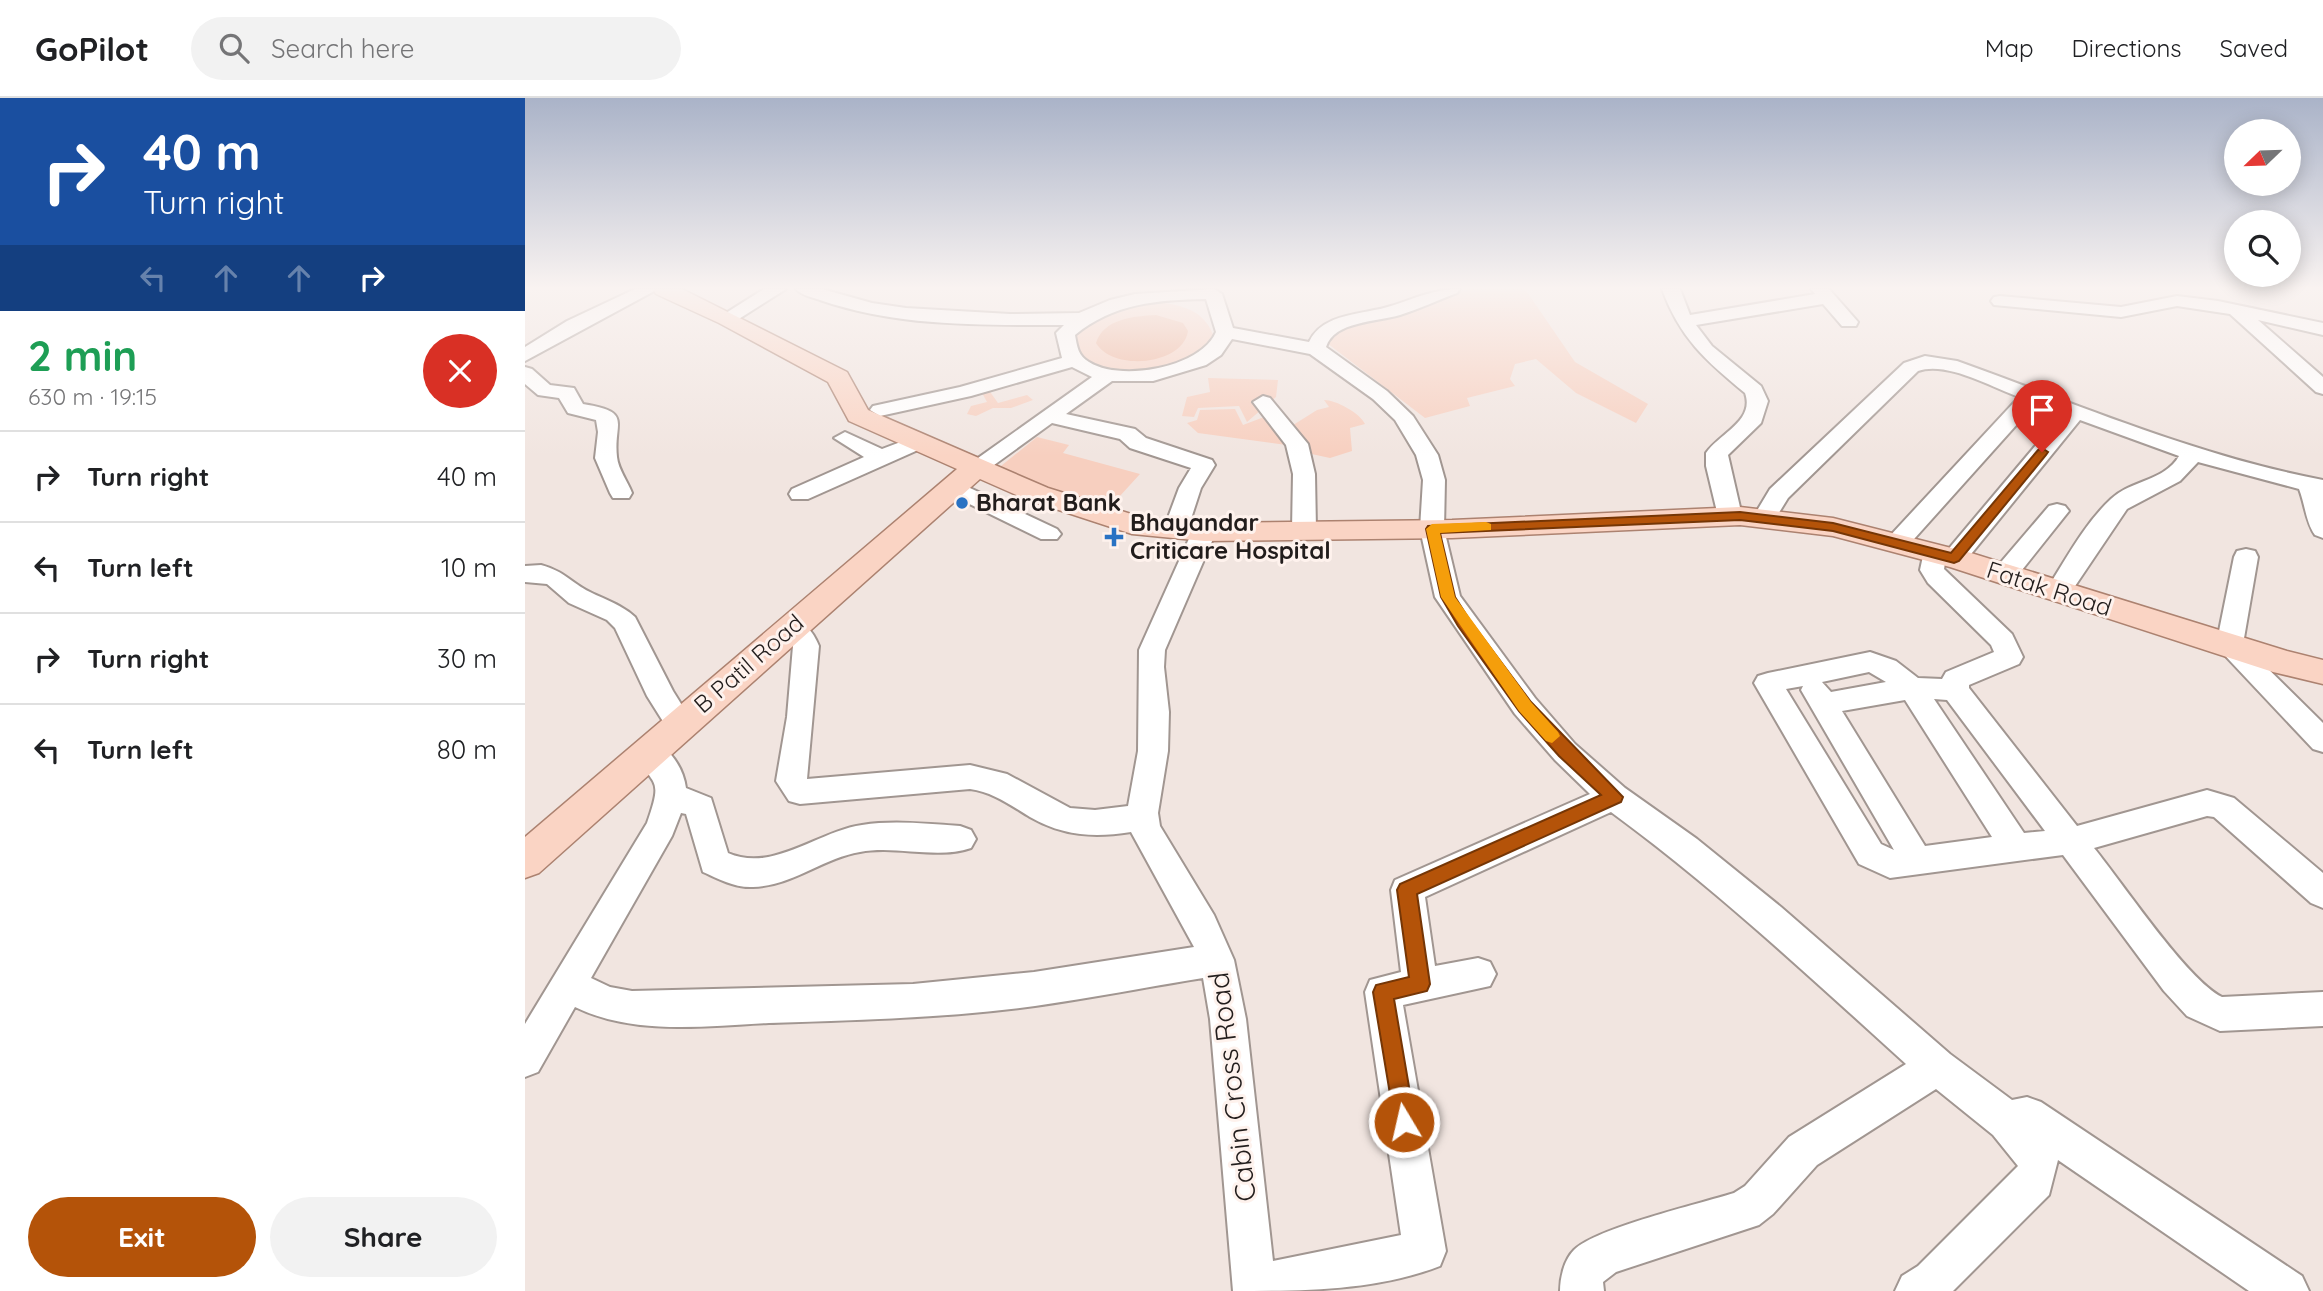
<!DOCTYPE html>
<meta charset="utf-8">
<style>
body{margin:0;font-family:Quicksand,sans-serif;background:#f2f2f2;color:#202124;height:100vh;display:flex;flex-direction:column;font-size:26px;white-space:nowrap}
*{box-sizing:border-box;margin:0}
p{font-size:23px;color:#757577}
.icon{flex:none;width:38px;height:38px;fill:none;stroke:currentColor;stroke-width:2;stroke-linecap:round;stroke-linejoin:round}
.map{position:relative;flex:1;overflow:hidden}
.side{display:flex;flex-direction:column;background:#fff;width:525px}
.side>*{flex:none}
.guide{background:#1a4fa0;color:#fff;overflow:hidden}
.needle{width:46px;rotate:247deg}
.fabs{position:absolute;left:1699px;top:21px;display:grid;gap:14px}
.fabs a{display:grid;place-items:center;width:77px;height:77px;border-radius:50%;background:#fff;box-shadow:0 4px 18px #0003;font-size:35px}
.pin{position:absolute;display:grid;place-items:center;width:60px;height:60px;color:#fff;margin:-72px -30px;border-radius:50% 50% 50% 0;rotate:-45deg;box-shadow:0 0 7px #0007}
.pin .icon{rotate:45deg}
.me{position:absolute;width:77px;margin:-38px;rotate:351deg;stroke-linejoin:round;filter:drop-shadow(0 0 5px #0008)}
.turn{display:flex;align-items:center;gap:24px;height:147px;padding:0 28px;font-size:32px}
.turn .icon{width:91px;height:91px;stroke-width:2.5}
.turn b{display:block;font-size:49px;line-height:60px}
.lanes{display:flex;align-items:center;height:66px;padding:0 28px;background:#0003;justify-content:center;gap:35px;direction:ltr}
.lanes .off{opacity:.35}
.round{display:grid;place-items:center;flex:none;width:74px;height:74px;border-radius:37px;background:#f2f2f2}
.summary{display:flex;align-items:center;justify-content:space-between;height:119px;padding:0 28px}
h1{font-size:42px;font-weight:700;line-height:52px;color:#1e9e55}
.action{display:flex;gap:14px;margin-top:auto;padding:14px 28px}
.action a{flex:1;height:80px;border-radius:42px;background:#b45309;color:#fff;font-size:28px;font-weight:700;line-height:80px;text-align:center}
.action a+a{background:#f2f2f2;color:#202124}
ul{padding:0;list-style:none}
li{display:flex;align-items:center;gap:21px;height:91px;padding:0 28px;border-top:2px solid #e0e0e0}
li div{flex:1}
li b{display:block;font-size:26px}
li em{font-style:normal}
header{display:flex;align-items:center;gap:42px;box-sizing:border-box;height:98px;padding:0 35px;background:#fff;border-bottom:2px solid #e0e0e0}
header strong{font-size:33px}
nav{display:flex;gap:38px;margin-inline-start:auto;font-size:24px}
.search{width:490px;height:63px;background:#f2f2f2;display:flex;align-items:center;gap:18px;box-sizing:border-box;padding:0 24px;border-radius:38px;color:#757577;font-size:26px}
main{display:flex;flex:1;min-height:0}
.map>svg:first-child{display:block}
.green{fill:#f7cfbf}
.water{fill:#eeb197}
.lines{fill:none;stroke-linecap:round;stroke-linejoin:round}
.minor-casing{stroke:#a19691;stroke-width:4}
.major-casing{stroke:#ac8270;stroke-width:3}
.minor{fill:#fff;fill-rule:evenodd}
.major{fill:#fad4c4;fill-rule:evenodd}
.route{fill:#b45309;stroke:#753606;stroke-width:2}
.slow{fill:#f59e0b}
.poi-dot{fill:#2972c3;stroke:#fef2ed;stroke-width:2.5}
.labels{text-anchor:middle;stroke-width:6;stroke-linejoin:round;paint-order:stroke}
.poi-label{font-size:24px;font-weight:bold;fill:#221d1c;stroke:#fef2ed;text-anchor:start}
.street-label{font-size:24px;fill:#221d1c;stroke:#fef2ed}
.near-street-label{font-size:28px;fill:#221d1c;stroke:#fef2ed}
</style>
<header>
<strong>GoPilot</strong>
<div class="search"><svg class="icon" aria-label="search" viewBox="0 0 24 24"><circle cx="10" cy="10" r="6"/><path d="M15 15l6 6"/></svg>Search here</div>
<nav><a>Map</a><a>Directions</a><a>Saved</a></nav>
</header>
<main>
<section class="side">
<div class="guide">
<div class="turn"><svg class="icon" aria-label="right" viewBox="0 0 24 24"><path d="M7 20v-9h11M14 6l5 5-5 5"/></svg><div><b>40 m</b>Turn right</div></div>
<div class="lanes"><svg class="icon off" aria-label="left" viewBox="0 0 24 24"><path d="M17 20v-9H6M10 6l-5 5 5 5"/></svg><svg class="icon off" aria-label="ahead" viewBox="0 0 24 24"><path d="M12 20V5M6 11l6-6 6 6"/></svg><svg class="icon off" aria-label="ahead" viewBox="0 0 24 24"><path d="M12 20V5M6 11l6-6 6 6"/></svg><svg class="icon" aria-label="right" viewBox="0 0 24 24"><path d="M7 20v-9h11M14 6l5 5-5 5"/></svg></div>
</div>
<div class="summary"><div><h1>2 min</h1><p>630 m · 19:15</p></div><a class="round" style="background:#d93025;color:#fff"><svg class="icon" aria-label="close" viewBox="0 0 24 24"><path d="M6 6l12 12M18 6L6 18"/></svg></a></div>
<ul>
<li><svg class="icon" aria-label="right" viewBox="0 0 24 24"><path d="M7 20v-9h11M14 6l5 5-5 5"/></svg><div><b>Turn right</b></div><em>40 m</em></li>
<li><svg class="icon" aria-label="left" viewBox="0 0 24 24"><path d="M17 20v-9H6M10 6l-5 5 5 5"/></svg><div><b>Turn left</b></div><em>10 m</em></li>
<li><svg class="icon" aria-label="right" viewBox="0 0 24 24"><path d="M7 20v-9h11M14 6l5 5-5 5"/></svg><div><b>Turn right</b></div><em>30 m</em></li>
<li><svg class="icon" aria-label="left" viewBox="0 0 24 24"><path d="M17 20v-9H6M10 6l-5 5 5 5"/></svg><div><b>Turn left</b></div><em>80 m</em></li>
</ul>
<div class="action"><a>Exit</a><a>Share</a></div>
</section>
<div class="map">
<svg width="1798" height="1193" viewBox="0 0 1798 1193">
<rect width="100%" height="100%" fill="#f1e5e0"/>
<path class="green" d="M 942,191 L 1000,191 L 1050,264 L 1123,306 L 1111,325 L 1051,295 L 1011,261 L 990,266 L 985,281 L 990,288 L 942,300 L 945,308 L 900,320 L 802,245 L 808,236 L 818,232 Z
M 633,204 C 661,208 681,213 690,242 L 660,265 L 609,276 L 564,270 L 543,239 L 585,209 Z
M 683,280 L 753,282 L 751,299 L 722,324 L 714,308 L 673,310 L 669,319 L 657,318 L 662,299 L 685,294 Z
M 463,291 L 473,305 L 502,297 L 508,302 L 486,310 L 468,310 L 451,318 L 442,316 L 446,308 L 462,304 L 456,293 Z
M 799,302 C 811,302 835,315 840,326 L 825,330 L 827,353 L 805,360 L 782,355 L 765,329 L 792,312 L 804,309 Z
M 710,311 L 718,327 L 739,319 L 740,314 L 769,348 L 673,335 L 662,325 L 672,322 L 675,312 Z
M 512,339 L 544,347 L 538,355 L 615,376 L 584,410 L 542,399 L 471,372 Z"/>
<path class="water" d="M 631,217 L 658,225 L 663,233 C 658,267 588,274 571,245 C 578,221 609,218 631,217 Z"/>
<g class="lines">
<defs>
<path id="minor" d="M 110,191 L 133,191 L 0,263 L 0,249 L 42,223 Z
M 239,191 L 261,191 L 209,224 L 195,224 L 193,220 Z
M 271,191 L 297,191 L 347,205 L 381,210 L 485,216 L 554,215 L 585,202 L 610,196 L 689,191 L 697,196 L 708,230 L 784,244 C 798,214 839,217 866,208 C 891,200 909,191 935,191 L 932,195 C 913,202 894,211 875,217 C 852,224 809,223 801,249 L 862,293 L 888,318 L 913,357 L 920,382 L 919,431 L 935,498 L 1010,600 L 1050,646 L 1100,690 L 1172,741 L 1256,809 L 1425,956 L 1487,1002 L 1502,999 L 1516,1004 L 1777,1178 L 1784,1193 L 1724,1193 L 1533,1062 L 1524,1097 L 1428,1193 L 1370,1193 L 1377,1178 L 1393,1168 L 1493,1068 L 1468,1037 L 1411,991 L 1292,1067 L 1248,1116 L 1234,1127 L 1091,1174 L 1078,1184 L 1079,1193 L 1035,1193 C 1035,1180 1039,1162 1049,1152 C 1071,1130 1174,1106 1209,1095 L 1220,1088 L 1264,1039 L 1381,966 C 1285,879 1191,791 1086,714 L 900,799 L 910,868 L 953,860 L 965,864 L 971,876 L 965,888 L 878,907 L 921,1153 L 915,1168 C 850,1193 778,1193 708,1193 L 685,921 L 678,880 C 622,889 566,900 510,908 C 421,920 333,922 244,925 C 179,928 110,938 50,909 L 13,974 L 0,979 L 0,926 L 122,725 C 139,677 128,690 108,653 L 113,645 C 138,637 158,667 161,690 L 186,700 L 203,755 C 248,775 293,733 337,727 C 369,722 403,726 435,728 L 446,732 L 451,741 L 446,750 C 412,762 371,747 335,754 C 298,760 267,788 228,789 C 210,790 194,781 178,774 L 161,716 L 156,715 L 147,738 L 66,880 L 85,889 L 107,893 L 388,886 L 509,874 L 669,849 L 606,734 C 569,740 538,738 505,719 C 485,707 468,694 445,691 L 275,706 L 264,703 L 251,683 L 262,619 L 268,548 L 252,530 L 256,524 C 276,518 287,531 294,548 L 282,681 L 445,667 L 482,676 L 545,710 L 570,712 L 603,708 L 613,653 L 614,552 L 667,434 L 671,429 L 687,429 L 691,434 L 640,552 L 639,569 L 644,614 L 643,653 L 633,715 L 635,728 L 689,817 L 709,862 L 721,921 L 748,1163 L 876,1137 L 840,894 L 845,882 L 876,874 L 866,792 L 870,782 L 1065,696 L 1030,662 L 990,616 L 910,499 L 895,431 L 898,382 L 891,357 L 870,322 L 848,301 L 785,256 L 707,241 L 696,257 L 681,267 L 628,283 L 587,283 L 541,316 L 610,331 L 621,340 L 687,362 L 690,367 L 676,390 L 662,433 L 658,438 L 642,438 L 638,433 L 654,390 L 666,370 L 605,350 L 595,341 L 527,325 L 458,375 L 442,375 L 439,370 L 567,279 L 547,269 L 446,298 L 355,318 L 345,312 L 348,308 L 435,289 L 537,260 L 531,235 L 539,227 C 457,227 373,229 295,202 C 287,199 277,198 271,191 ZM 681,201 L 691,234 C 676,270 595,284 564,264 C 553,258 552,248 550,237 C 589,205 632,202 681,201 Z
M 1137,191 L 1155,191 L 1165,217 L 1290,196 L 1286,191 L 1304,191 L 1333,224 L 1331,228 L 1317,228 L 1298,206 L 1171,227 L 1187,248 L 1236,288 L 1243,303 L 1236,325 L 1203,357 L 1217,418 L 1213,423 L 1197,423 L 1193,418 L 1181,368 L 1181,355 C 1195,335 1230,323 1220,295 C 1180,262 1155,240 1137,191 Z
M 1475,198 L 1596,209 L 1652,198 L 1693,203 L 1798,225 L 1798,237 L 1733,222 L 1798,279 L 1798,296 L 1791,294 L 1705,216 L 1652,208 L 1596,219 L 1469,207 L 1466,203 L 1469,199 Z
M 1400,258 L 1432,263 C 1552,306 1672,358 1798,382 L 1798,440 L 1790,437 C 1781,425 1780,406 1774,391 L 1673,364 L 1655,383 L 1602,411 L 1542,500 L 1533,503 L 1524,500 L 1520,494 C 1540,463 1559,426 1586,401 C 1606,382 1640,383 1654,358 L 1555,322 L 1438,466 L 1429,468 L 1420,465 L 1419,471 L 1487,536 L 1498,559 L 1494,566 L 1444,587 L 1444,590 L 1552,728 L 1682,692 L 1709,700 L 1798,775 L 1798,810 L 1786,805 L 1689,719 L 1682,718 L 1569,750 C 1597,784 1662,882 1697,899 L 1798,894 L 1798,928 L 1695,933 L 1662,918 L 1639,893 L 1538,757 L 1365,780 L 1334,766 L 1229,585 L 1233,578 L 1243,575 L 1345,554 L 1371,563 L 1393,580 L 1417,581 L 1421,574 L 1469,554 L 1466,547 L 1403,485 L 1395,472 L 1400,449 L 1418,449 L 1421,454 L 1538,315 L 1511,305 L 1381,450 L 1363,450 L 1360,445 L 1363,440 L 1494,299 C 1466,289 1422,263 1393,273 L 1263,400 L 1247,426 L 1231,426 L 1227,421 L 1245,391 L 1379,265 ZM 1344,574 L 1361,584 L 1306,594 L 1297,584 ZM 1278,588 L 1276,592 L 1369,752 L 1356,746 L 1261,591 ZM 1409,601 L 1422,602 L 1520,733 L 1499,735 ZM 1380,602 L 1467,739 L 1400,748 L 1317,613 Z
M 0,269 L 7,271 L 25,287 L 49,290 L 58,306 C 109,314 88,324 92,359 C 93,371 103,384 107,395 L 104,400 L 88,400 L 85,395 L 70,360 L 73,334 L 71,322 L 43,315 L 34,300 L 13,297 L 0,286 Z
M 738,298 L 745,300 L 783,346 L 790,376 L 791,432 L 787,437 L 771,437 L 767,432 L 768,376 L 761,347 L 728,304 Z
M 320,334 L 357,351 L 394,337 L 405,343 L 402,348 L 283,401 L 267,401 L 264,396 L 267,391 L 339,359 L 309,340 Z
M 428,382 L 532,431 L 536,436 L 532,441 L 516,441 L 420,394 L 417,389 Z
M 1532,406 L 1540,408 L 1544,413 L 1540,418 L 1489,482 L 1471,482 L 1468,476 L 1471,470 L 1524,408 Z
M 1721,451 L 1730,453 L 1733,459 L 1718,546 L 1798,625 L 1798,654 L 1788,651 L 1691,548 L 1709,459 L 1712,453 Z
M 16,467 C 41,474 45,484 65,494 C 81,502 97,507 110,519 L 148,593 L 168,625 L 164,633 L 154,636 L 144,633 L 122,598 L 90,530 L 82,522 L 44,505 L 22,486 L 0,484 L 0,468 Z"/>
<path id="major" d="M 128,191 L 157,191 L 322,274 L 343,312 L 523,390 L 619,420 L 679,425 L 927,422 L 1215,409 L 1308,420 L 1446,455 L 1762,553 L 1798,562 L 1798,586 L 1748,574 L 1425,469 L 1308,438 L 1215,427 L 927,440 L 679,443 L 607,436 L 503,402 L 455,381 L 14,775 L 0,780 L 0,739 L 432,371 L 324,323 L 303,284 L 194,225 L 131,196 Z"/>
</defs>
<use href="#minor" class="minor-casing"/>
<use href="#major" class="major-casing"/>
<use href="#minor" class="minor"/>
<use href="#major" class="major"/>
</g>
<linearGradient id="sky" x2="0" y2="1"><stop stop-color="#aab3c8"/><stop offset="0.53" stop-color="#f9f3f1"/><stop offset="1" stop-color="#f9f3f1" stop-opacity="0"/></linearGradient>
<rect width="1798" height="358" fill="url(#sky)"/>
<path class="route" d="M 1517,350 L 1523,354 L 1521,357 L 1434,463 L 1429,465 L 1308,433 L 1215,422 L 915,435 L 930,499 L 944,521 L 1006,604 L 1098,699 L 1096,704 L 892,796 L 905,886 L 902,893 L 869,901 L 890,1024 L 887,1032 L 879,1035 L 871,1032 L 848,894 L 851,887 L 884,879 L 872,792 L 875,786 L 1076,697 L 1034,658 L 994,613 L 933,528 L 916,499 L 901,431 L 903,428 L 1215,414 L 1308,425 L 1426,455 L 1513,352 Z"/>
<path class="slow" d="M 961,424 L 966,426 L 966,432 L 915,435 L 930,499 L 1006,604 L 1033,634 L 1035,638 L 1027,645 L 1021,643 L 994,613 L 916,499 L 901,431 L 907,426 Z"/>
<g class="poi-dot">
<circle cx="437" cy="405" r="7"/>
<path d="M585.5 428.5h7v7h7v7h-7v7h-7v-7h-7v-7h7z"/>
</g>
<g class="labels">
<g class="poi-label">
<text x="451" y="413">Bharat Bank</text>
<text x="605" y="433">Bhayandar<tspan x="605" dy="28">Criticare Hospital</tspan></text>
</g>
<g class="street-label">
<text transform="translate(1524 491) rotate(18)" y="8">Fatak Road</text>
<text transform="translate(224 566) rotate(-41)" y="8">B Patil Road</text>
</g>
<g class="near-street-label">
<text transform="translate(707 989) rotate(-97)" y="10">Cabin Cross Road</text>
</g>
</g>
</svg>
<div class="fabs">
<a><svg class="needle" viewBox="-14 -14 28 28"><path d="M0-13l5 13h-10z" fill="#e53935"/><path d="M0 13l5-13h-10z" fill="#757577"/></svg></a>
<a><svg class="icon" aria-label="search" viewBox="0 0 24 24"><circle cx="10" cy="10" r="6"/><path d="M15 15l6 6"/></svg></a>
</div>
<div class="pin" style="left:1517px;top:354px;background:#d93025"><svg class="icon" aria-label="arrive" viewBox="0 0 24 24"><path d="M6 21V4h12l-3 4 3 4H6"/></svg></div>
<svg class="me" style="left:879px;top:1024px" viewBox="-20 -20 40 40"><circle r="17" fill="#b45309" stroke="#fff" stroke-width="3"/><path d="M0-11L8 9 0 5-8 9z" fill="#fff"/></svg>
</div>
</main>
